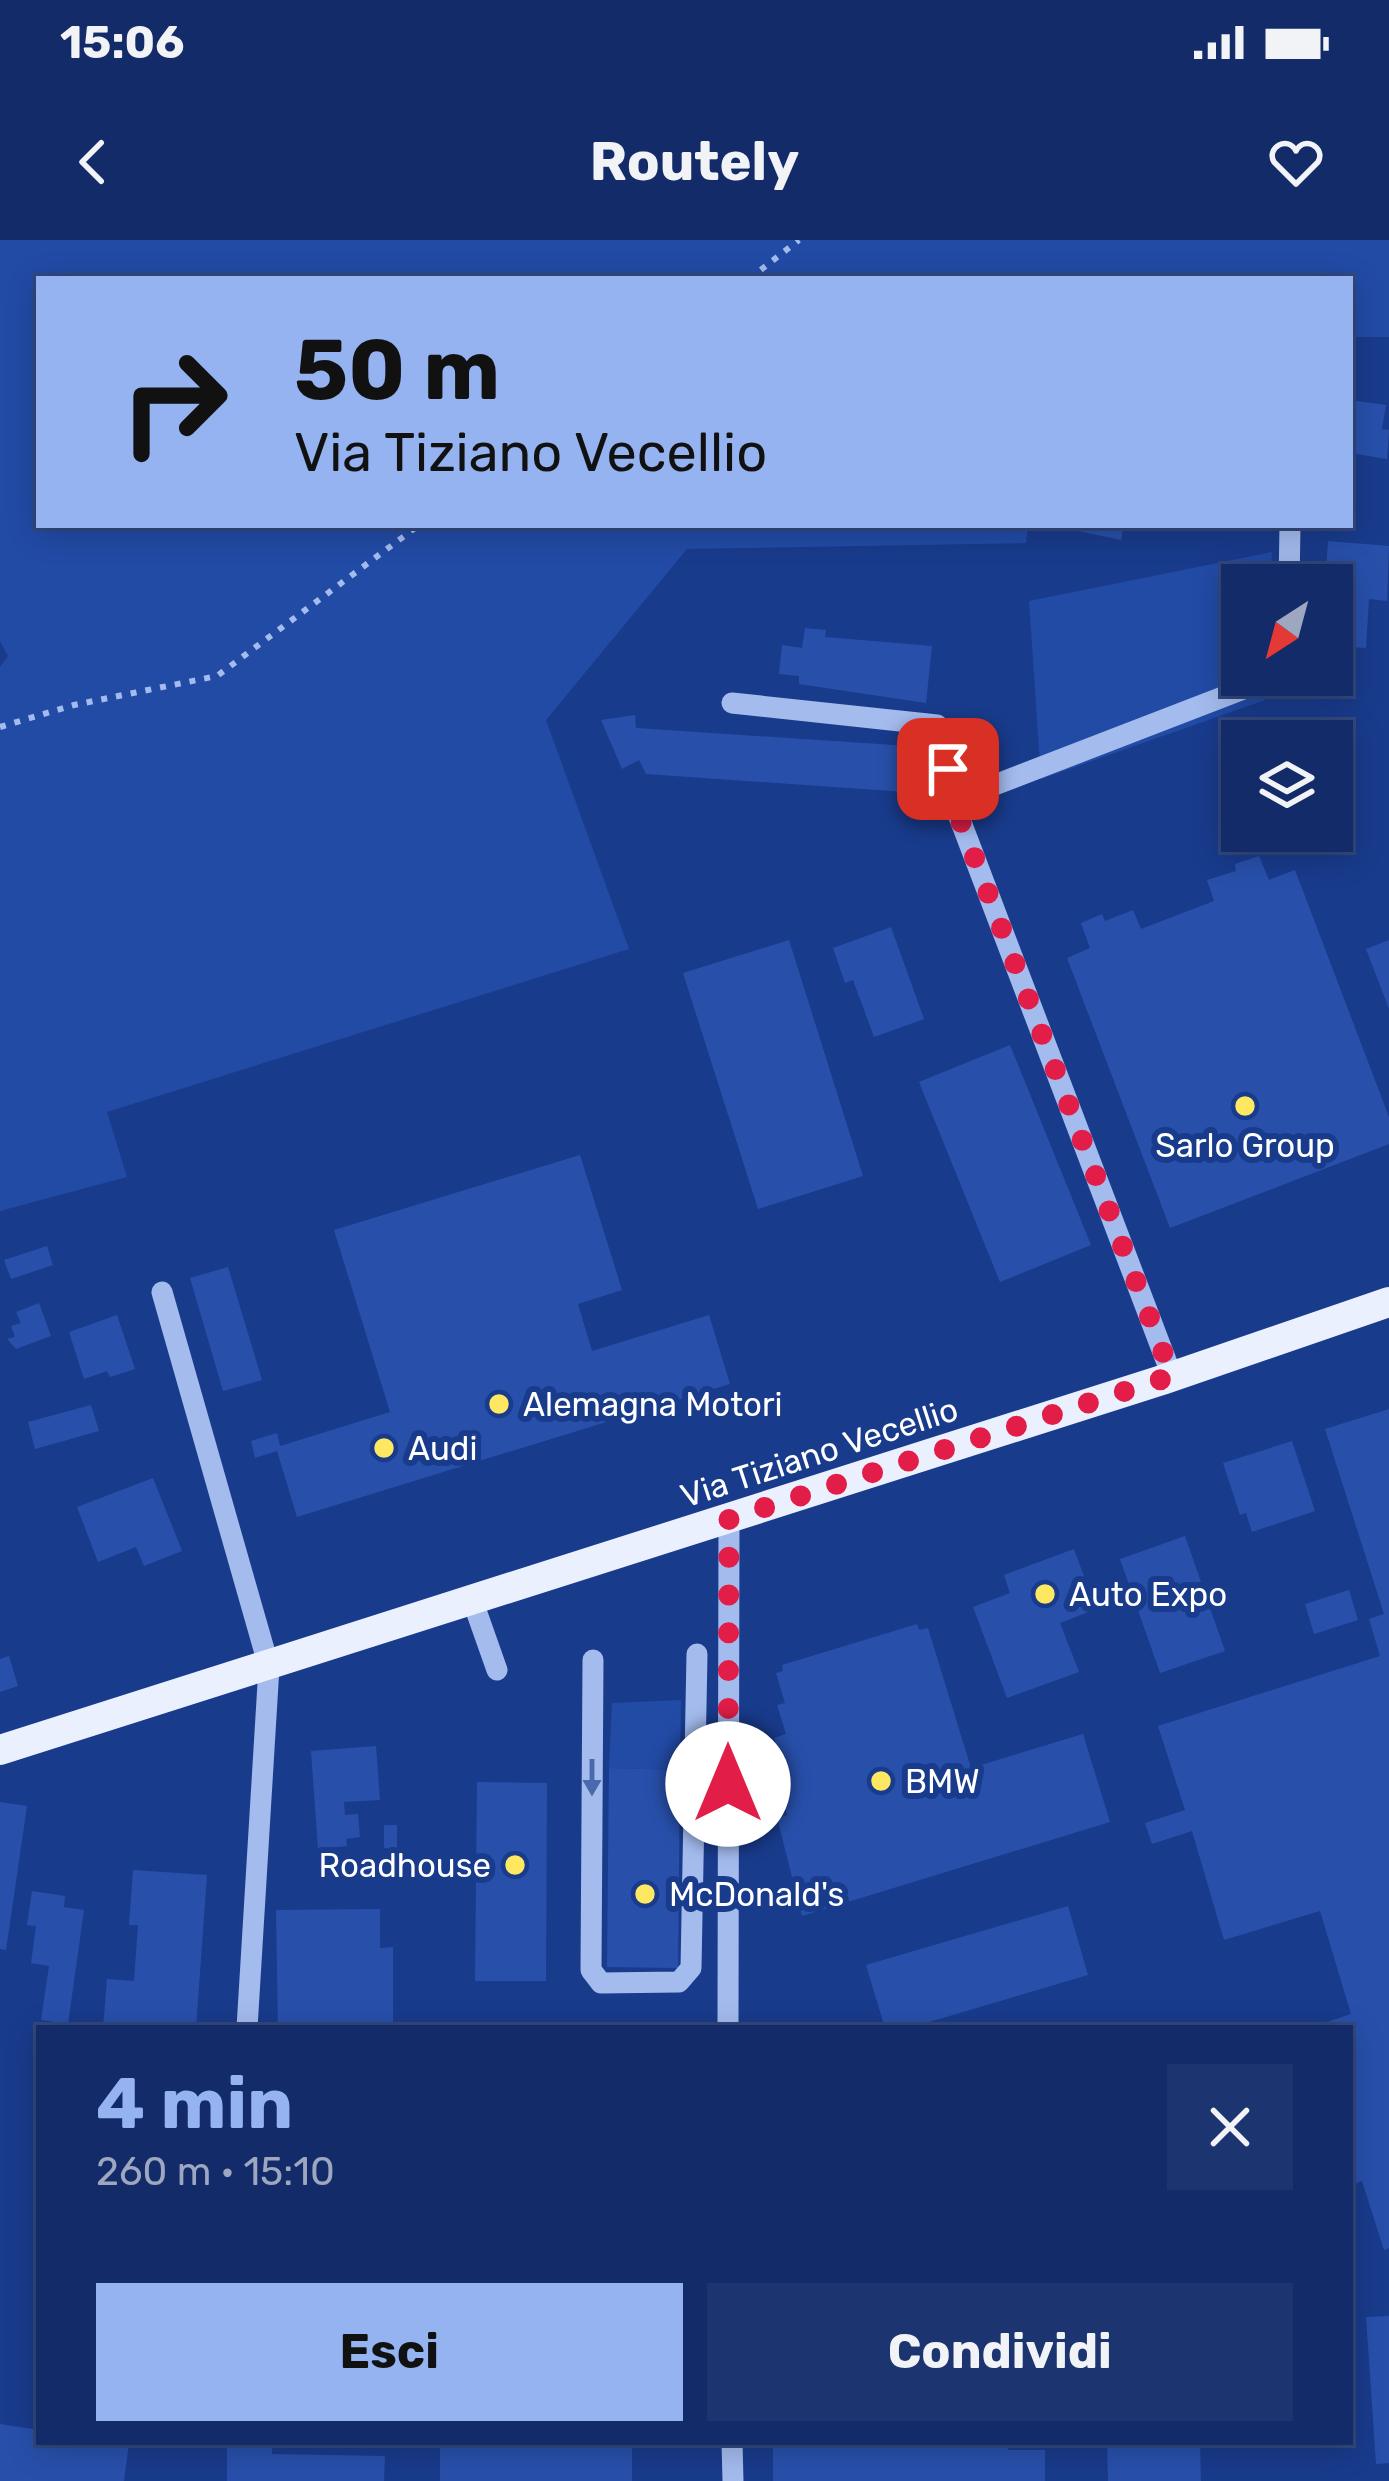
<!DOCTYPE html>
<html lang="it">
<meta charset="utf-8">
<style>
body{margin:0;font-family:Rubik,sans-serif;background:#1c346f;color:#f1f3f6;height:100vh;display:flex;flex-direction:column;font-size:45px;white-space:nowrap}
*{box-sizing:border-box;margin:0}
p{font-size:39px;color:#9da7c0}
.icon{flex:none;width:66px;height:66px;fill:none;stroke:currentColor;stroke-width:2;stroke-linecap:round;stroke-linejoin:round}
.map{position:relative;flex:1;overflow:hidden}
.side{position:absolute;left:36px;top:1785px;width:1317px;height:420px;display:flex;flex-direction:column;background:#132c69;border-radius:0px;box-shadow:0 6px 30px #0003,0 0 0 3px #32487d}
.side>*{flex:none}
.hud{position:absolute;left:36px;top:36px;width:1317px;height:252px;border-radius:0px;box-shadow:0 6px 30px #0003,0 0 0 3px #32487d;background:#95b2f1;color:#111;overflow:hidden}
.needle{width:78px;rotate:216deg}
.tools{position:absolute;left:1221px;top:324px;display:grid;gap:24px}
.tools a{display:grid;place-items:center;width:132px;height:132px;border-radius:0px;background:#132c69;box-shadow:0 6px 30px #0003,0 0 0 3px #32487d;font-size:60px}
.pin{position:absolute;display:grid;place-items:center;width:102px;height:102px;color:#fff;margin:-51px;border-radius:24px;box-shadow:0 6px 18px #0006}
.me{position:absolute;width:132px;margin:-66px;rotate:0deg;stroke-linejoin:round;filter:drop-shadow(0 0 9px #0008)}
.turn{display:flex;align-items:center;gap:42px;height:252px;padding:0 60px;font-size:54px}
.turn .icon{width:156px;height:156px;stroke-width:2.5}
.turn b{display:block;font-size:84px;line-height:102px}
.round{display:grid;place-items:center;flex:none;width:126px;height:126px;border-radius:0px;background:#1c346f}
.overview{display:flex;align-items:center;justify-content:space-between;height:204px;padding:0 60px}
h1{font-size:72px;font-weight:700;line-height:90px;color:#95b2f1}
.cta{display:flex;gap:24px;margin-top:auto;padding:24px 60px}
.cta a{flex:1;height:138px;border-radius:0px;background:#95b2f1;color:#111;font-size:48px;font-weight:700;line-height:138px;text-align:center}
.cta a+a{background:#1c346f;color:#f1f3f6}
.status{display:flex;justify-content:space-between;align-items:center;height:84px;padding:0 60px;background:#132c69;direction:ltr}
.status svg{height:33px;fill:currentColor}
header{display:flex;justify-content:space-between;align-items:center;height:156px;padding:0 60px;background:#132c69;font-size:54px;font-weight:700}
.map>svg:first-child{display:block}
.green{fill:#224ba6}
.building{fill:#2850ab}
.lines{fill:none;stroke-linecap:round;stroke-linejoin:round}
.path{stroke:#a4bbee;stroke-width:6;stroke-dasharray:6 9;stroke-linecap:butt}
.minor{stroke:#a4bbee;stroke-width:21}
.major{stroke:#ebf0ff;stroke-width:30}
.oneway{fill:#4a68ae}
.route{stroke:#e11d48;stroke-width:21;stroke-dasharray:0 37.8}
.poi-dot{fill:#ffe861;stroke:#193b8c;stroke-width:4.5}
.labels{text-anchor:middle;stroke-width:12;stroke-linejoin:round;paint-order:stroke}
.poi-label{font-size:33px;fill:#fff;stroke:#193b8c;text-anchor:start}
.street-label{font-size:33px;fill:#fff;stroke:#193b8c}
</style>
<div class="status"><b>15:06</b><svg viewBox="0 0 49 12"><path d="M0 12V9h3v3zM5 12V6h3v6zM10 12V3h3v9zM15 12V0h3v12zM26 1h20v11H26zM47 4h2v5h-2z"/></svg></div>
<header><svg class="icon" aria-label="back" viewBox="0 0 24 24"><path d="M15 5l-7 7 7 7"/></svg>Routely<svg class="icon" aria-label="heart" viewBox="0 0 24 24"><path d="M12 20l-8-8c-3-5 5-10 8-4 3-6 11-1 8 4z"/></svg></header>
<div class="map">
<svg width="1389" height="2241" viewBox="0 0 1389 2241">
<rect width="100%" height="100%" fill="#193b8c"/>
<path class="green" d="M 0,0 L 1389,0 L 1389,97 L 1350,97 L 1350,39 L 39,39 L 39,285 L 1028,285 L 1026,303 L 687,309 L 546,480 L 629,709 L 107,872 L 127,937 L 0,971 L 0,427 L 8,416 L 0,401 Z
M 1272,312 L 1270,345 L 1242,345 L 1242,435 L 1266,435 L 1265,460 L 1041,539 L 1029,361 Z
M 681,1460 L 680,1530 L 609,1528 L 612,1463 Z"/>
<path class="building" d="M 1350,160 L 1386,165 L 1382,189 L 1389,190 L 1387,219 L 1350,213 Z
M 1079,285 L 1124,285 L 1121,300 L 1078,291 Z
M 1328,301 L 1389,306 L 1387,361 L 1369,359 L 1366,408 L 1336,406 L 1337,399 L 1332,399 L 1332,345 L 1325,345 Z
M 805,388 L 826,390 L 825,397 L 932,406 L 926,463 L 799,444 L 799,436 L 779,434 L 782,405 L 802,408 Z
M 635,475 L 636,488 L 924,507 L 921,553 L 646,534 L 639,520 L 622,529 L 601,480 Z
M 1266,482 L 1275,501 L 1242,501 L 1242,535 L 1226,501 Z
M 1259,616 L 1269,640 L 1295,630 L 1389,877 L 1389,904 L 1170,988 L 1067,718 L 1090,708 L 1081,683 L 1102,674 L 1105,681 L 1133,670 L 1141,689 L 1214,661 L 1207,640 L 1236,631 L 1235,624 Z
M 891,687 L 924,779 L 874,797 L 853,740 L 845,743 L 833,708 Z
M 789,700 L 863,936 L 758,969 L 683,733 Z
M 1389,700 L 1389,769 L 1366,709 Z
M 1010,805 L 1091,1005 L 1000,1042 L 919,842 Z
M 580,915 L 622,1050 L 578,1064 L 592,1111 L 709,1075 L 730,1144 L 297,1277 L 277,1211 L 255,1218 L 251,1201 L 277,1193 L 280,1206 L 390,1172 L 334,990 Z
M 47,1006 L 53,1025 L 11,1039 L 4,1020 Z
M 228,1027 L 262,1140 L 223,1151 L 190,1038 Z
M 39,1063 L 51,1096 L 16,1109 L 7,1099 L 15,1097 L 11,1086 L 21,1083 L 16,1072 Z
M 117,1075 L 135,1129 L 110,1137 L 107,1131 L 84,1139 L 69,1092 Z
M 91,1165 L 99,1191 L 35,1209 L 28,1182 Z
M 1389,1169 L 1389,2008 L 1384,2010 L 1362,1941 L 1353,1944 L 1350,1936 L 1350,1788 L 1309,1788 L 1351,1774 L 1320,1671 L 1224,1700 L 1192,1591 L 1152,1604 L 1145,1583 L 1185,1570 L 1158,1486 L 1380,1416 L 1369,1379 L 1384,1374 L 1325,1189 Z
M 1292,1201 L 1315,1271 L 1252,1292 L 1246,1273 L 1240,1275 L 1223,1223 Z
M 153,1238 L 182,1311 L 144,1326 L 136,1307 L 98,1322 L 77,1267 Z
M 1185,1296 L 1225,1411 L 1160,1433 L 1120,1319 Z
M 1074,1309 L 1096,1369 L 1060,1383 L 1079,1432 L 1007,1458 L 973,1367 L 1010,1353 L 1004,1335 Z
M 1349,1350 L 1358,1380 L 1314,1394 L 1305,1364 Z
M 917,1384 L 919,1390 L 928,1388 L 971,1528 L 1083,1494 L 1110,1582 L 802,1676 L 777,1578 L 787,1575 L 776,1540 L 786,1537 L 774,1498 L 786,1494 L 777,1465 L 785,1463 L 776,1433 L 783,1431 L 782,1425 Z
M 9,1416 L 18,1446 L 0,1452 L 0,1419 Z
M 376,1506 L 380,1560 L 344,1562 L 345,1575 L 358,1574 L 360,1597 L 346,1599 L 347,1606 L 318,1609 L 311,1511 Z
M 609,1528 L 680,1530 L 678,1728 L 607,1727 Z
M 477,1542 L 547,1543 L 546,1741 L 475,1741 Z
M 0,1562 L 27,1566 L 6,1710 L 0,1709 Z
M 384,1585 L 397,1585 L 397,1609 L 384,1608 Z
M 133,1630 L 207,1635 L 196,1788 L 103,1788 L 107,1739 L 134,1741 L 138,1685 L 129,1685 Z
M 32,1651 L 65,1656 L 64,1667 L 84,1670 L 68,1784 L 41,1780 L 49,1726 L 31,1723 L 36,1686 L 27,1685 Z
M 1068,1666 L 1088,1735 L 909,1788 L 885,1788 L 866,1725 Z
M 380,1669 L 380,1708 L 393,1707 L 393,1788 L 278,1788 L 276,1670 Z
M 1389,2076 L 1389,2223 L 1376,2224 L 1366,2077 Z
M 0,2184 L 39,2190 L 39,2202 L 129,2203 L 124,2241 L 0,2241 Z
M 440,2202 L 632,2202 L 632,2241 L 440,2241 Z
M 943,2202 L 1008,2202 L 1008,2210 L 1045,2210 L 1045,2241 L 773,2241 L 773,2205 L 943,2206 Z
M 1107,2202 L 1200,2202 L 1201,2241 L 1108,2241 Z
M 227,2204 L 272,2205 L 272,2214 L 385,2216 L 384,2241 L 227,2241 Z"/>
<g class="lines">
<path class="path" d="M 749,39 L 799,0
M 0,487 L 74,465 L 217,436 L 419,285"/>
<path class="minor" d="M 1289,345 L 1290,285
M 732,463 L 937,485 L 944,498 L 953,561
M 162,1052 L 269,1427 L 247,1788
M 1172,1136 L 953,561 L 1280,435
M 473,1362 L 497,1430
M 593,1420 L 591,1730 L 601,1743 L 679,1742 L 691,1728 L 697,1414
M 728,1788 L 729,1279
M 732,2202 L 733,2241"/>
<path class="major" d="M 0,1510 L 1162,1140 L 1389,1062"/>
</g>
<defs><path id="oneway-solid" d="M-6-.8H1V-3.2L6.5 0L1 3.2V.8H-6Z" transform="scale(3)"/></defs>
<use class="oneway" href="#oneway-solid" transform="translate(592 1537) rotate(90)"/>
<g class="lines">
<path class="route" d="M 728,1544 L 729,1279 L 1172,1136 L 953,561 L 948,529"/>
</g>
<g class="poi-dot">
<circle cx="1245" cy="866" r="12"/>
<circle cx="499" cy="1164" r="12"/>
<circle cx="384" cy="1208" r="12"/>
<circle cx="1045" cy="1354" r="12"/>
<circle cx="881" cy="1541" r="12"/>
<circle cx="515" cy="1625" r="12"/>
<circle cx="645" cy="1654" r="12"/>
</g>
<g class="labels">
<g class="poi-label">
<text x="1245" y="917" text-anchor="middle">Sarlo Group</text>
<text x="523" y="1176">Alemagna Motori</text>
<text x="408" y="1220">Audi</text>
<text x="1069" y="1366">Auto Expo</text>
<text x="905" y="1553">BMW</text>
<text x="491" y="1637" text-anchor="end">Roadhouse</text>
<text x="669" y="1666">McDonald's</text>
</g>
<g class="street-label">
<text transform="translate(819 1212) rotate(-18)" y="12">Via Tiziano Vecellio</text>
</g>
</g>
</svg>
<div class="tools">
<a><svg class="needle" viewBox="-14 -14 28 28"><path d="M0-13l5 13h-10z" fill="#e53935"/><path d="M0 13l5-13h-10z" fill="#9da7c0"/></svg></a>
<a><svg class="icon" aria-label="layers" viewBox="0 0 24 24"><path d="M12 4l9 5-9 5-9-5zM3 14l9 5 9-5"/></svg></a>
</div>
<div class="pin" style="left:948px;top:529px;background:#d93025"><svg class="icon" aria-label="arrive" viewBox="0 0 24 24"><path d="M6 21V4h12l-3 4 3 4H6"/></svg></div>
<svg class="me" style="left:728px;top:1544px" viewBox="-20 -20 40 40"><circle r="19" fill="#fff"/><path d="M0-13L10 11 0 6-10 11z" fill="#e11d48"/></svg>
<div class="hud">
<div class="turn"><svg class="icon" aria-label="right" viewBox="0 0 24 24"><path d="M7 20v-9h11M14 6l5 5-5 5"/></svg><div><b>50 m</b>Via Tiziano Vecellio</div></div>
</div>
<section class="side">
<div class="overview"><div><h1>4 min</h1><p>260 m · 15:10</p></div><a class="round"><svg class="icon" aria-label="close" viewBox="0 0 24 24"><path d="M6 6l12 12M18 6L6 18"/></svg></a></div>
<div class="cta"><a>Esci</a><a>Condividi</a></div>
</section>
</div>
